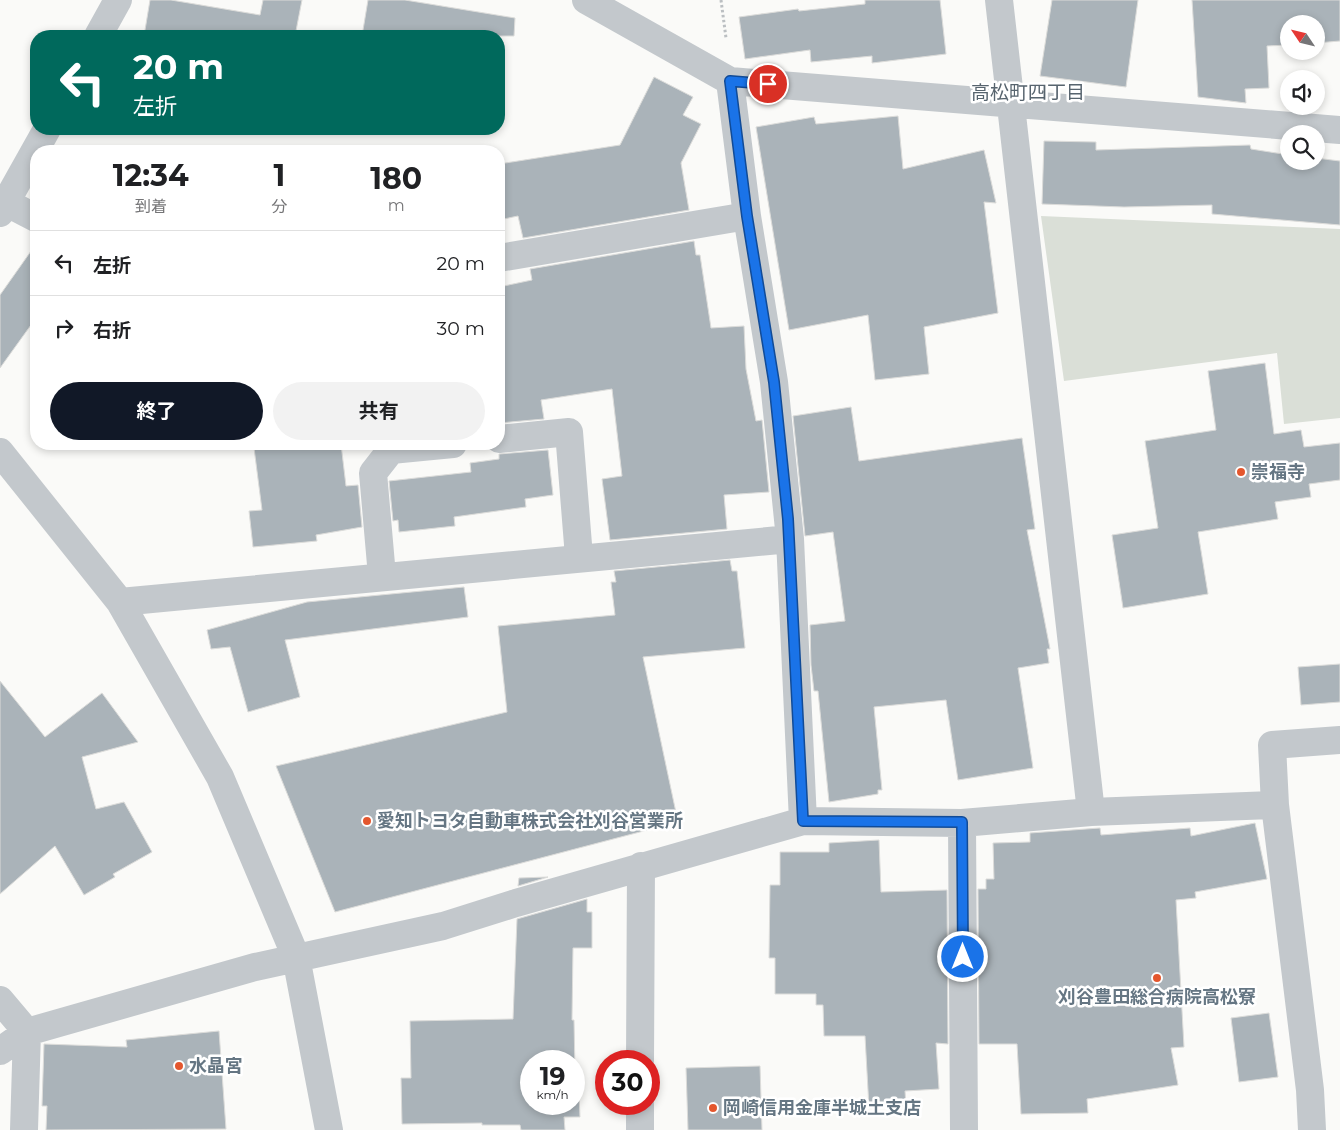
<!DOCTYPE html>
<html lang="ja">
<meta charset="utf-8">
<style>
body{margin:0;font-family:Montserrat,"Noto Sans JP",sans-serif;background:#f2f2f2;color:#202124;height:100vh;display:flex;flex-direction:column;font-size:19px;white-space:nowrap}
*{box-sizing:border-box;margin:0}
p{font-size:16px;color:#757577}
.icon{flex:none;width:28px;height:28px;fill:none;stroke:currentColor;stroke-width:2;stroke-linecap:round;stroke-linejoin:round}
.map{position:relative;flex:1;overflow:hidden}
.drawer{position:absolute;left:30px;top:145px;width:475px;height:305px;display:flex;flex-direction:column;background:#fff;border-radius:20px;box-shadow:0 2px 8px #0003}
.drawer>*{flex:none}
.banner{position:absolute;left:30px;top:30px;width:475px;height:105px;border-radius:20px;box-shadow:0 2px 8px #0003;background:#00695c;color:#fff;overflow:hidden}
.needle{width:32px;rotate:305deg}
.buttons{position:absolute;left:1280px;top:15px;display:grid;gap:10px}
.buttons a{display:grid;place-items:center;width:45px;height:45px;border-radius:50%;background:#fff;box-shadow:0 2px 8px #0003;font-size:25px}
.speed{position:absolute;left:520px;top:1050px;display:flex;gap:10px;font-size:25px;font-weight:700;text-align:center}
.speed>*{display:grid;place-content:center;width:65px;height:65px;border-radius:50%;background:#fff;box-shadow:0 2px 8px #0003;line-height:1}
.speed small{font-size:12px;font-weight:400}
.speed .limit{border:8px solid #d22;background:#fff;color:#111}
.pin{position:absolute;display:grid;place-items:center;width:42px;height:42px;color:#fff;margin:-21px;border:2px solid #fff;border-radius:50%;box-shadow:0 1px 5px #0007}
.me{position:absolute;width:55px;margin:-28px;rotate:0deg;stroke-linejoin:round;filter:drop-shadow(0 0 4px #0008)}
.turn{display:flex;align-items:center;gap:18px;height:105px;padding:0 20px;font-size:22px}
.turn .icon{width:65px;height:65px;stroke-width:2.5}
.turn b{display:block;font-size:35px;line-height:42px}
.eta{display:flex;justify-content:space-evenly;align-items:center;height:85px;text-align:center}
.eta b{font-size:30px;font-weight:700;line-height:35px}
.cta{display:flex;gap:10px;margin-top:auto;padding:10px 20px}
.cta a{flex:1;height:58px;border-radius:30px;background:#111827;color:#fff;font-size:20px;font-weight:700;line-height:58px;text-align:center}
.cta a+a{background:#f2f2f2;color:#202124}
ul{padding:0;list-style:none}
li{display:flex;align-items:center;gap:15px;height:65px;padding:0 20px;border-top:1px solid #e0e0e0}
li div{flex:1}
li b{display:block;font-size:19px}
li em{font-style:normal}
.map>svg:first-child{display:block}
.green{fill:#dadfd7}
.building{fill:#aab3b9;stroke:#dcdcda;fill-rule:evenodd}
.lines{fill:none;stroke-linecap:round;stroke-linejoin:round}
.path{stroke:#bbbfc2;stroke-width:3;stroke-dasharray:2.5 2.5;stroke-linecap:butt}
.minor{stroke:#c3c8cc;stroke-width:28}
.route-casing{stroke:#114b97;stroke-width:12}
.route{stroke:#1a73e8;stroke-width:9}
.poi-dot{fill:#e4572e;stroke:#fff;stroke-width:2}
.labels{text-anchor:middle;stroke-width:5;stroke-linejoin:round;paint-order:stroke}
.poi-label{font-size:18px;font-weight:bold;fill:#657683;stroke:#fff;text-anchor:start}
.neighbourhood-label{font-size:19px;fill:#57646e;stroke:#fff}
</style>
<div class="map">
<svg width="1340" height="1130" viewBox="0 0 1340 1130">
<rect width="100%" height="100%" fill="#fafaf8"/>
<path class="green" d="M 1041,216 L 1340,229 L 1340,418 L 1284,424 L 1277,353 L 1064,381 Z"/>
<path class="building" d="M 150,0 L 171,0 L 260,15 L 263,0 L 302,0 L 295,36 L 144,36 Z
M 368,0 L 405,0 L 515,18 L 514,36 L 362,36 Z
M 865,0 L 940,0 L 946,54 L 872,63 L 872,56 L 811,62 L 810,50 L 745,59 L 739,17 L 798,9 L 799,11 L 865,4 Z
M 1052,0 L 1138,0 L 1126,87 L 1040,76 Z
M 1192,0 L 1340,0 L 1340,41 L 1316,43 L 1316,24 L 1289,24 L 1289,45 L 1267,46 L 1269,88 L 1245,89 L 1246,103 L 1198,97 Z
M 654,77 L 693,97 L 683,115 L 701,124 L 681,163 L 689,210 L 523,238 L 518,216 L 499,220 L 499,164 L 620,145 Z
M 898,116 L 903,169 L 984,150 L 996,203 L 984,202 L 998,313 L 924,327 L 929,374 L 875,380 L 868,315 L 789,330 L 756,127 L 814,117 L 816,124 Z
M 1044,141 L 1096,142 L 1096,150 L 1250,145 L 1251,149 L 1289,155 L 1289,161 L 1316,161 L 1316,158 L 1340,161 L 1340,225 L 1212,214 L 1212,205 L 1124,207 L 1042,204 Z
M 694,241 L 696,255 L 700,255 L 711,328 L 744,326 L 746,369 L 756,421 L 762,420 L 769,492 L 724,495 L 727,529 L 610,540 L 602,479 L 622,476 L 612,389 L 541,400 L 544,419 L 499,423 L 499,287 L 532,280 L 530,269 Z
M 36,244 L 36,318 L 0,368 L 0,295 Z
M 1265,363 L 1274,434 L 1301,430 L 1304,447 L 1340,443 L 1340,480 L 1309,484 L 1311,497 L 1275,502 L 1278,519 L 1198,532 L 1208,594 L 1123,608 L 1112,535 L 1158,528 L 1145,441 L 1216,430 L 1208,371 Z
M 851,407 L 859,461 L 1022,438 L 1035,529 L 1027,530 L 1050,649 L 1047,649 L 1049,663 L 1018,668 L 1033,768 L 958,780 L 946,700 L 874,707 L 882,790 L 878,790 L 878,794 L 829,802 L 818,691 L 814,691 L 811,665 L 810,625 L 845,621 L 833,532 L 805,536 L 793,416 Z
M 284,444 L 341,444 L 346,486 L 358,485 L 362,527 L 316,535 L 317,541 L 253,547 L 249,511 L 262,510 L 254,448 Z
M 548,450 L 553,495 L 525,499 L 526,507 L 454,517 L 455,526 L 399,532 L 398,520 L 393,521 L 389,481 L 471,472 L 470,463 L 499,459 L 499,454 Z
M 730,560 L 732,571 L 737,571 L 745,648 L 643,657 L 678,822 L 335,912 L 276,766 L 507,712 L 498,626 L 615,615 L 611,582 L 616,582 L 614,571 Z
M 464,587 L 468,617 L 285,640 L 300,697 L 248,712 L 230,647 L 211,649 L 207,630 L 307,602 Z
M 1340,664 L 1340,702 L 1301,705 L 1298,667 Z
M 0,681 L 45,737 L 102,693 L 138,742 L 82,757 L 96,809 L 124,802 L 152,852 L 113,874 L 115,877 L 84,895 L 55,846 L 0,894 Z
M 1255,823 L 1267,879 L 1195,892 L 1196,898 L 1176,900 L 1184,1047 L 1171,1048 L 1178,1085 L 1087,1099 L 1088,1113 L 1021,1114 L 1017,1044 L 979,1044 L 978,889 L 986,889 L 986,879 L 994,879 L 993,843 L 1030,842 L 1030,833 L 1100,828 L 1101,835 L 1190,828 L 1191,836 Z
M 879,840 L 881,892 L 947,890 L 948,1044 L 936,1043 L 939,1089 L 905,1091 L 906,1106 L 869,1108 L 865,1036 L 824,1036 L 823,1005 L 816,1005 L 816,994 L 775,994 L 775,958 L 769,958 L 770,885 L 780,885 L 780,852 L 829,852 L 829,843 Z
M 548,877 L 518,886 L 519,878 Z
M 587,899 L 587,912 L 592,912 L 592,948 L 573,948 L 572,1020 L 574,1020 L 575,1072 L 578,1072 L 580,1117 L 564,1117 L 565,1130 L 521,1130 L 520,1125 L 482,1125 L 482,1123 L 402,1124 L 401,1078 L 411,1078 L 410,1021 L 513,1019 L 517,919 ZM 531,1061 L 574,1061 L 574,1104 L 531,1104 Z
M 1269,1013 L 1278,1077 L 1239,1082 L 1231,1018 Z
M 219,1031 L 226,1129 L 46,1130 L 47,1106 L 42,1106 L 44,1044 L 127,1047 L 126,1040 Z
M 760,1066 L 762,1130 L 688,1130 L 686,1068 Z"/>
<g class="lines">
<path class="path" d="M 721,0 L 726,38"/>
<path class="minor" d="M 586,0 L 730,81 L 1340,130
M 999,0 L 1091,812
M 98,36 L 118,0
M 730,81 L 747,216 L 774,382 L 790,539 L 803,821
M 7,203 L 36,218
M 0,213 L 47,129
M 499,258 L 747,216
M 499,439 L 569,432 L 579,557
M 0,452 L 120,602 L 220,777 L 296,957 L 329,1130
M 382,576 L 373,473 L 391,450 L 453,444
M 120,602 L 790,539
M 1275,805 L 1310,1090 L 1312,1130
M 0,1000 L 27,1032 L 24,1130
M 0,1051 L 27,1032 L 255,967 L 443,926 L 516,903 L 803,821 L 962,823
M 640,1061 L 641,866
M 640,1130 L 640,1104
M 964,1130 L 962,823 L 1091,812 L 1275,805 L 1272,745 L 1340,740"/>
</g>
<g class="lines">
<defs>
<path id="route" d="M 768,84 L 730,81 L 747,216 L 774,382 L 788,519 L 803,821 L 962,822 L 963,957"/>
</defs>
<use href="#route" class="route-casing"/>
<use href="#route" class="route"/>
</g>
<g class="poi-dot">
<circle cx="1241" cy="472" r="5"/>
<circle cx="367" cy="821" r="5"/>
<circle cx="1157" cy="978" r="5"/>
<circle cx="179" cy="1066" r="5"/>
<circle cx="713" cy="1108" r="5"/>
</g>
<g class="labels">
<g class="poi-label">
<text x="1251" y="478">崇福寺</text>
<text x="377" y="827">愛知トヨタ自動車株式会社刈谷営業所</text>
<text x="1157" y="1003" text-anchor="middle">刈谷豊田総合病院高松寮</text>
<text x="189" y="1072">水晶宮</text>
<text x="723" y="1114">岡崎信用金庫半城土支店</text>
</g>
<g class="neighbourhood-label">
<text x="1028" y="99">高松町四丁目</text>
</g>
</g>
</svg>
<div class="buttons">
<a><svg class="needle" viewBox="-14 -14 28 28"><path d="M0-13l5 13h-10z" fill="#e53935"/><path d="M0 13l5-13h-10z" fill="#757577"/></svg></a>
<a><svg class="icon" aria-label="sound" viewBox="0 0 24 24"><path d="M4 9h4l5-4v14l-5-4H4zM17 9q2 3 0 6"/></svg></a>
<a><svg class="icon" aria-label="search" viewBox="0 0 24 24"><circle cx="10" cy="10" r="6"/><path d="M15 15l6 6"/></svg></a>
</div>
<div class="speed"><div>19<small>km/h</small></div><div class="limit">30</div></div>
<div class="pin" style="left:768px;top:84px;background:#d93025"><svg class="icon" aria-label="arrive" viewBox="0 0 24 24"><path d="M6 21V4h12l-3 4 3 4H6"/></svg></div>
<svg class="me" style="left:963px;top:957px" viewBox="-20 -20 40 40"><circle r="17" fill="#1a73e8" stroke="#fff" stroke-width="3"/><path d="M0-11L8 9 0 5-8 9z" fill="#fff"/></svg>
<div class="banner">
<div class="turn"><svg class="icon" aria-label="left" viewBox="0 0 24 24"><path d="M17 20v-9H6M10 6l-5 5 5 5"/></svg><div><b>20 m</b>左折</div></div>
</div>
<section class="drawer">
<div class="eta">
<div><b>12:34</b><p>到着</p></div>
<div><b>1</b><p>分</p></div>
<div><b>180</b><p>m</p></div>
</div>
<ul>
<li><svg class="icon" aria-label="left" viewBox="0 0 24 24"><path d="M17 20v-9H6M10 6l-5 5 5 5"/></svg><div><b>左折</b></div><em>20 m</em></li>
<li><svg class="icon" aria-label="right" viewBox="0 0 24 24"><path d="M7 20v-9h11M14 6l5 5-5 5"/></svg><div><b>右折</b></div><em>30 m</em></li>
</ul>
<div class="cta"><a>終了</a><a>共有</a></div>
</section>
</div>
